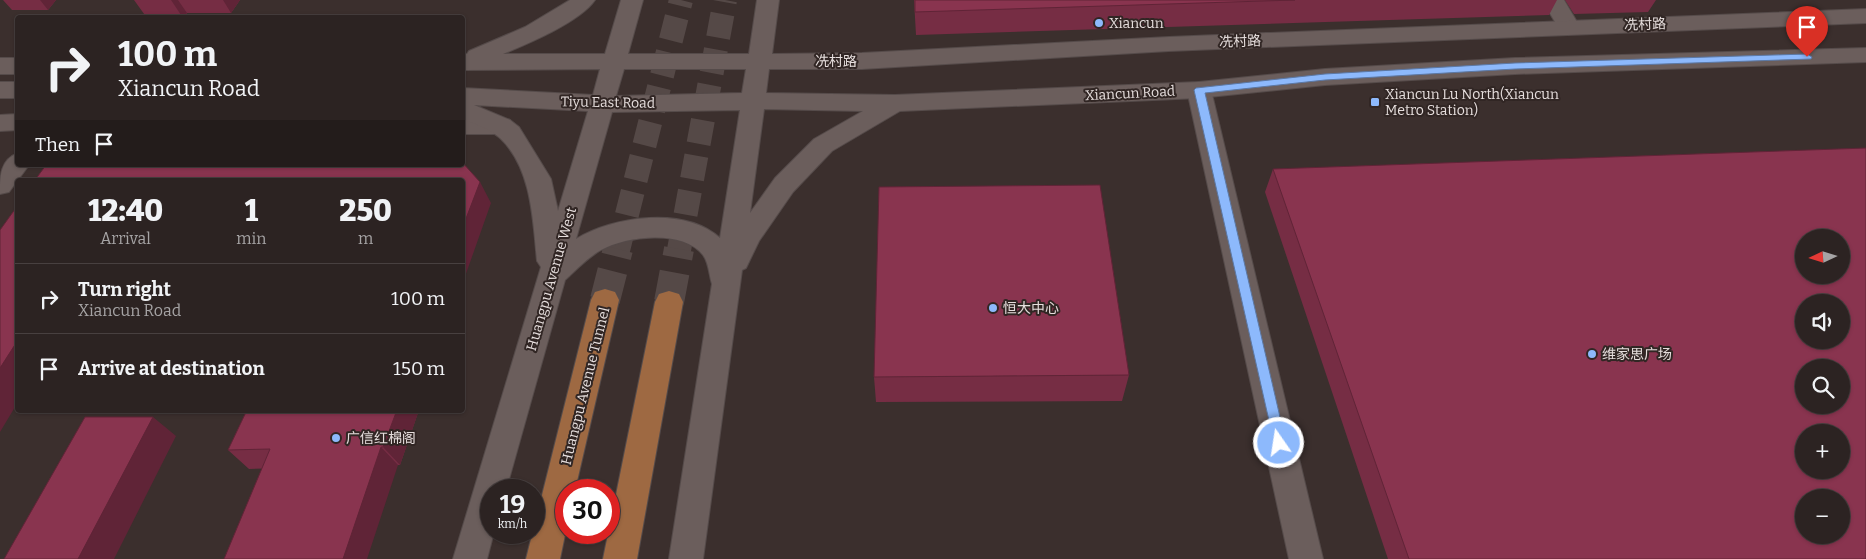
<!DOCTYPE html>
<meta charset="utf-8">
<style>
body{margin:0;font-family:Bitter,"Noto Sans SC",serif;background:#342b2a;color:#f1f3f6;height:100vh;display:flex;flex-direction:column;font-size:19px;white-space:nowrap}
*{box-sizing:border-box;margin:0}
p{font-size:16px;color:#a6a4a5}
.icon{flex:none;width:28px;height:28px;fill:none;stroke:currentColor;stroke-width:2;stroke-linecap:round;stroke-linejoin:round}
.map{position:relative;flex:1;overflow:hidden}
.drawer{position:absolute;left:15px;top:178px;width:450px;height:235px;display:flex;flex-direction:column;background:#2c2322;border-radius:5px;box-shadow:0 1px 4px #0004,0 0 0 1px #484040}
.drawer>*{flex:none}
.top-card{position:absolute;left:15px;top:15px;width:450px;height:152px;border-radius:5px;box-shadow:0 1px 4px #0004,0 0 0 1px #484040;background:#2c2322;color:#f1f3f6;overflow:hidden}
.needle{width:32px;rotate:266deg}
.fabs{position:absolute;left:1795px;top:229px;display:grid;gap:10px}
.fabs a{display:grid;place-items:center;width:55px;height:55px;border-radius:50%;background:#2c2322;box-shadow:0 1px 4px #0004,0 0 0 1px #484040;font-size:25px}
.speed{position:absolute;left:480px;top:479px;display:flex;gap:10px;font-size:25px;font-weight:700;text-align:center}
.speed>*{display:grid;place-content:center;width:65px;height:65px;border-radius:50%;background:#2c2322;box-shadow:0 1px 4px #0004,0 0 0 1px #484040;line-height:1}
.speed small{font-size:12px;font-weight:400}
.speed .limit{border:8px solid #d22;background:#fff;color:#111}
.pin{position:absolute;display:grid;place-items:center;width:42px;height:42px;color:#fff;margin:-51px -21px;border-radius:50% 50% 50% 0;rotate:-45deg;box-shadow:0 0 5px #0007}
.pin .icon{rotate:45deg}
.me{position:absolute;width:55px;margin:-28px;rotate:347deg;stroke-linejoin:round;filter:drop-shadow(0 0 4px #0008)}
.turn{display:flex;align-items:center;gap:18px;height:105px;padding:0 20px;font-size:22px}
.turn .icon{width:65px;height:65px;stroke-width:2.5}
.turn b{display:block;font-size:35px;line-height:42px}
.then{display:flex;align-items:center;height:48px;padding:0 20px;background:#0003;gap:10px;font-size:19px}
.eta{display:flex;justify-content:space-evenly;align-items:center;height:85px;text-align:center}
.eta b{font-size:30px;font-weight:800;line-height:35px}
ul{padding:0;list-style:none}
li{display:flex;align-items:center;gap:15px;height:70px;padding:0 20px;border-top:1px solid #484040}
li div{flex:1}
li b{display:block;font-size:19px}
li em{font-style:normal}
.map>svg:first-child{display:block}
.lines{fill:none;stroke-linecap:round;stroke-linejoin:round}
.primary-tunnel-far1{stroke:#554947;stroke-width:24;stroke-dasharray:24 12;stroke-linecap:butt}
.primary-tunnel{stroke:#554947;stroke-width:30;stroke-dasharray:30 15;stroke-linecap:butt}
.street-casing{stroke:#554b4a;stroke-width:2}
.secondary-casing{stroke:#554b4a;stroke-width:2}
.primary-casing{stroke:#554b4a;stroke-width:2}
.street{fill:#6b5e5c;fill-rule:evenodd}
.secondary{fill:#6b5e5c;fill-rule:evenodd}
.primary{fill:#9e6942;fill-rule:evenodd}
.wall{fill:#762d44}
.shaded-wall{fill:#602437}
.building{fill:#89344f;stroke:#602437;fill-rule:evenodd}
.route{fill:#8db9fc;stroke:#5c78a4}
.poi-dot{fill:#8db9fc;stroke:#312624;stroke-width:2}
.labels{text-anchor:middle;stroke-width:4;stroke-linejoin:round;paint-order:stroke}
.poi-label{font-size:14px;fill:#e6dedd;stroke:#312624;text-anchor:start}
.street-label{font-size:14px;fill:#e6dedd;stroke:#312624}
</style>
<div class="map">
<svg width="1866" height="559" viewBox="0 0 1866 559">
<rect width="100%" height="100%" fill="#3b2f2d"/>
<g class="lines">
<path class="primary-tunnel-far1" d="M 618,250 L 681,0
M 679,250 L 725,0"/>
<path class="primary-tunnel" d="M 605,300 L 618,249
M 669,302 L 679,249"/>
<defs>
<path id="street" d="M 1542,0 L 1564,0 L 1580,27 L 1577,32 L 1569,34 L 1561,32 Z
M 1199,82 L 1207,84 L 1211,90 L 1323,559 L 1289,559 L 1187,90 L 1191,84 Z
M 18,114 L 18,130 L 0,131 L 0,115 Z
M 462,118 L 501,118 L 510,120 L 513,126 L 510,132 L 501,134 L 462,134 Z
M 18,153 L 18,165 L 29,165 L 9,192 L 0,194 C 0,176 0,160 18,153 Z"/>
<path id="secondary" d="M 570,0 L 595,0 C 580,22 527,44 503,54 L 605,54 L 621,0 L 643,0 L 628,54 L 749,54 L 757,0 L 779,0 L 772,54 L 862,53 L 1169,37 L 1866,9 L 1866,23 L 1169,51 L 862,69 L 769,69 L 766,93 L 895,95 L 1199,82 L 1325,69 L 1515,58 L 1866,48 L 1866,62 L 1515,74 L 1325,85 L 1199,98 L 900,111 L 832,151 L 793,192 L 759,241 L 746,268 L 742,270 L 703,559 L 669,559 L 712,284 C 709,275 709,263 703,255 C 683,229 626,236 601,250 C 587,258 576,270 565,280 L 506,490 L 491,490 L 491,532 L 494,532 L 487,559 L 453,559 L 541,267 L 537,261 C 533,221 532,168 500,138 C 490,129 475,124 462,119 L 462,88 L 593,95 L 600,69 L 462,70 L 462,54 L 467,54 L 469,51 L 525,27 ZM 624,69 L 746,69 L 742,93 L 616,96 ZM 474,105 L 588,111 L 558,211 L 551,179 L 519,127 L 510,120 ZM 764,109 L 863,111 L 814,139 L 775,178 L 750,213 ZM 740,110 L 720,238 C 685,206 613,216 576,239 L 612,112 Z
M 0,58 L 18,58 L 18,74 L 0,74 Z
M 0,82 L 18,82 L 18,98 L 0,98 Z"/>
<path id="primary" d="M 605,289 L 615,292 L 619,300 L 575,490 L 566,490 L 566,530 L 560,559 L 526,559 L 591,300 L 595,292 Z
M 669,291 L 679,294 L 683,302 L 637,559 L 603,559 L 655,302 L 659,294 Z"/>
</defs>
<use href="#street" class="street-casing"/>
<use href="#secondary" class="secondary-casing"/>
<use href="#primary" class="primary-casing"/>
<use href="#street" class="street"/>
<use href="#secondary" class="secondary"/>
<use href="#primary" class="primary"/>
</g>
<path class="wall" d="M 3,0 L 56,0 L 48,10 L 12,10 Z
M 134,0 L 240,0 L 231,13 L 187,13 L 184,18 L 147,18 Z
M 914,0 L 1557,0 L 1549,15 L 916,35 Z
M 1565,0 L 1656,0 L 1648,12 L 1574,14 Z
M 1273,169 L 1866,559 L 1388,559 L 1265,192 Z
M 1129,375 L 1122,401 L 876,402 L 874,377 Z
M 247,410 L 419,410 L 400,465 L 249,469 L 228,450 Z"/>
<path class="shaded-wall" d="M 40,0 L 56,0 L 48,10 Z
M 171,0 L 178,0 L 187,13 L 184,18 L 183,18 Z
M 223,0 L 240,0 L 231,13 Z
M 480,182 L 491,203 L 462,285 L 462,229 Z
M 18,340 L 18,402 L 0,432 L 0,368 Z
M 397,410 L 419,410 L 400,465 L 383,447 Z
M 153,417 L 176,436 L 114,559 L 78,559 Z
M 381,447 L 398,465 L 367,559 L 343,559 Z"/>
<path class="building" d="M 915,0 L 1295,0 L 915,12 Z
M 1866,148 L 1866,559 L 1409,559 L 1273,169 ZM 1804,238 L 1841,238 L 1841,275 L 1804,275 ZM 1804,302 L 1841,302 L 1841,340 L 1804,340 ZM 1804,368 L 1841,368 L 1841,405 L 1804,405 ZM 1804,432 L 1841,432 L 1841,470 L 1804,470 ZM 1804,498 L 1841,498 L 1841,535 L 1804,535 Z
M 462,162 L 480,182 L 462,229 L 462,180 L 35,180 L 46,165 L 462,165 Z
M 1100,185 L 1129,375 L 874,377 L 879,187 Z
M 18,205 L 18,340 L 0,368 L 0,230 Z
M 247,410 L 397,410 L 383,447 L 381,447 L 343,559 L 224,559 L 270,449 L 228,450 Z
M 85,417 L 153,417 L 78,559 L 4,559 Z"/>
<path class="route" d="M 1807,54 L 1812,57 L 1811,59 L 1515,69 L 1325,80 L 1205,93 L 1286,443 L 1284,447 L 1279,449 L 1275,447 L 1194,90 L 1196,88 L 1325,74 L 1515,63 Z"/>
<g class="poi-dot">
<circle cx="1099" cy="23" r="5"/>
<rect x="1370" y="97" width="10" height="10" rx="2.5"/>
<circle cx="993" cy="308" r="5"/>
<circle cx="1592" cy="354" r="5"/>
<circle cx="336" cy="438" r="5"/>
</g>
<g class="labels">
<g class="poi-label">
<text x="1109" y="28">Xiancun</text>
<text x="1385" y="99">Xiancun Lu North(Xiancun<tspan x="1385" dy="16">Metro Station)</tspan></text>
<text x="1003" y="313">恒大中心</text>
<text x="1602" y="359">维家思广场</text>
<text x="346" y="443">广信红棉阁</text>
</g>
<g class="street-label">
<text transform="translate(1645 24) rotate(-2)" y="5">冼村路</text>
<text transform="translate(1240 41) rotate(-2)" y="5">冼村路</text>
<text x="836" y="66">冼村路</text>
<text transform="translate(1130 93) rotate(-3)" y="5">Xiancun Road</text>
<text transform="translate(608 102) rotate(1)" y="5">Tiyu East Road</text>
<text transform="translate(551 279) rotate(-74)" y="5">Huangpu Avenue West</text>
<text transform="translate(585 386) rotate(-76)" y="5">Huangpu Avenue Tunnel</text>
</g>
</g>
</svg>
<div class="fabs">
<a><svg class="needle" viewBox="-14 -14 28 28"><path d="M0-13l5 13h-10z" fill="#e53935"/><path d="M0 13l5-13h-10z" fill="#a6a4a5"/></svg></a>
<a><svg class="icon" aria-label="sound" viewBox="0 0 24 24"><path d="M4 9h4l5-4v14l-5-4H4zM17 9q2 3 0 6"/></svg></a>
<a><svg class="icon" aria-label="search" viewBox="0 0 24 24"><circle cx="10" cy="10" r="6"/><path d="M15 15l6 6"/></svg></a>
<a>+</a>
<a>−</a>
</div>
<div class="speed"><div>19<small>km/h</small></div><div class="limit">30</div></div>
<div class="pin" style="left:1807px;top:57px;background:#d93025"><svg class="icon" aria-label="arrive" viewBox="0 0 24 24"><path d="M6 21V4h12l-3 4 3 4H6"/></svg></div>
<svg class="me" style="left:1279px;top:443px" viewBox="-20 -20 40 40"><circle r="17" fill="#8db9fc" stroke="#fff" stroke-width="3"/><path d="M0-11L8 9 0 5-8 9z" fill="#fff"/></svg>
<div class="top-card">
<div class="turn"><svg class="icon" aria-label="right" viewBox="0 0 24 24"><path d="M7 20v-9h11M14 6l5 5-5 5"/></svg><div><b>100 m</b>Xiancun Road</div></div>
<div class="then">Then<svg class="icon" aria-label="arrive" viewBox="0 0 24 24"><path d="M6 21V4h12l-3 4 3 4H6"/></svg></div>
</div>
<section class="drawer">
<div class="eta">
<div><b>12:40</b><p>Arrival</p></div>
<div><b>1</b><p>min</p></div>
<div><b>250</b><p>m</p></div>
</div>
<ul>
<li><svg class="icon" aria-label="right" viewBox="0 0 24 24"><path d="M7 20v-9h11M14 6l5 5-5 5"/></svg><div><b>Turn right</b><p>Xiancun Road</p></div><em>100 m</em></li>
<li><svg class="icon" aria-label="arrive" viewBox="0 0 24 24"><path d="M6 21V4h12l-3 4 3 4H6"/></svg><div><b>Arrive at destination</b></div><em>150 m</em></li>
</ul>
</section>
</div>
